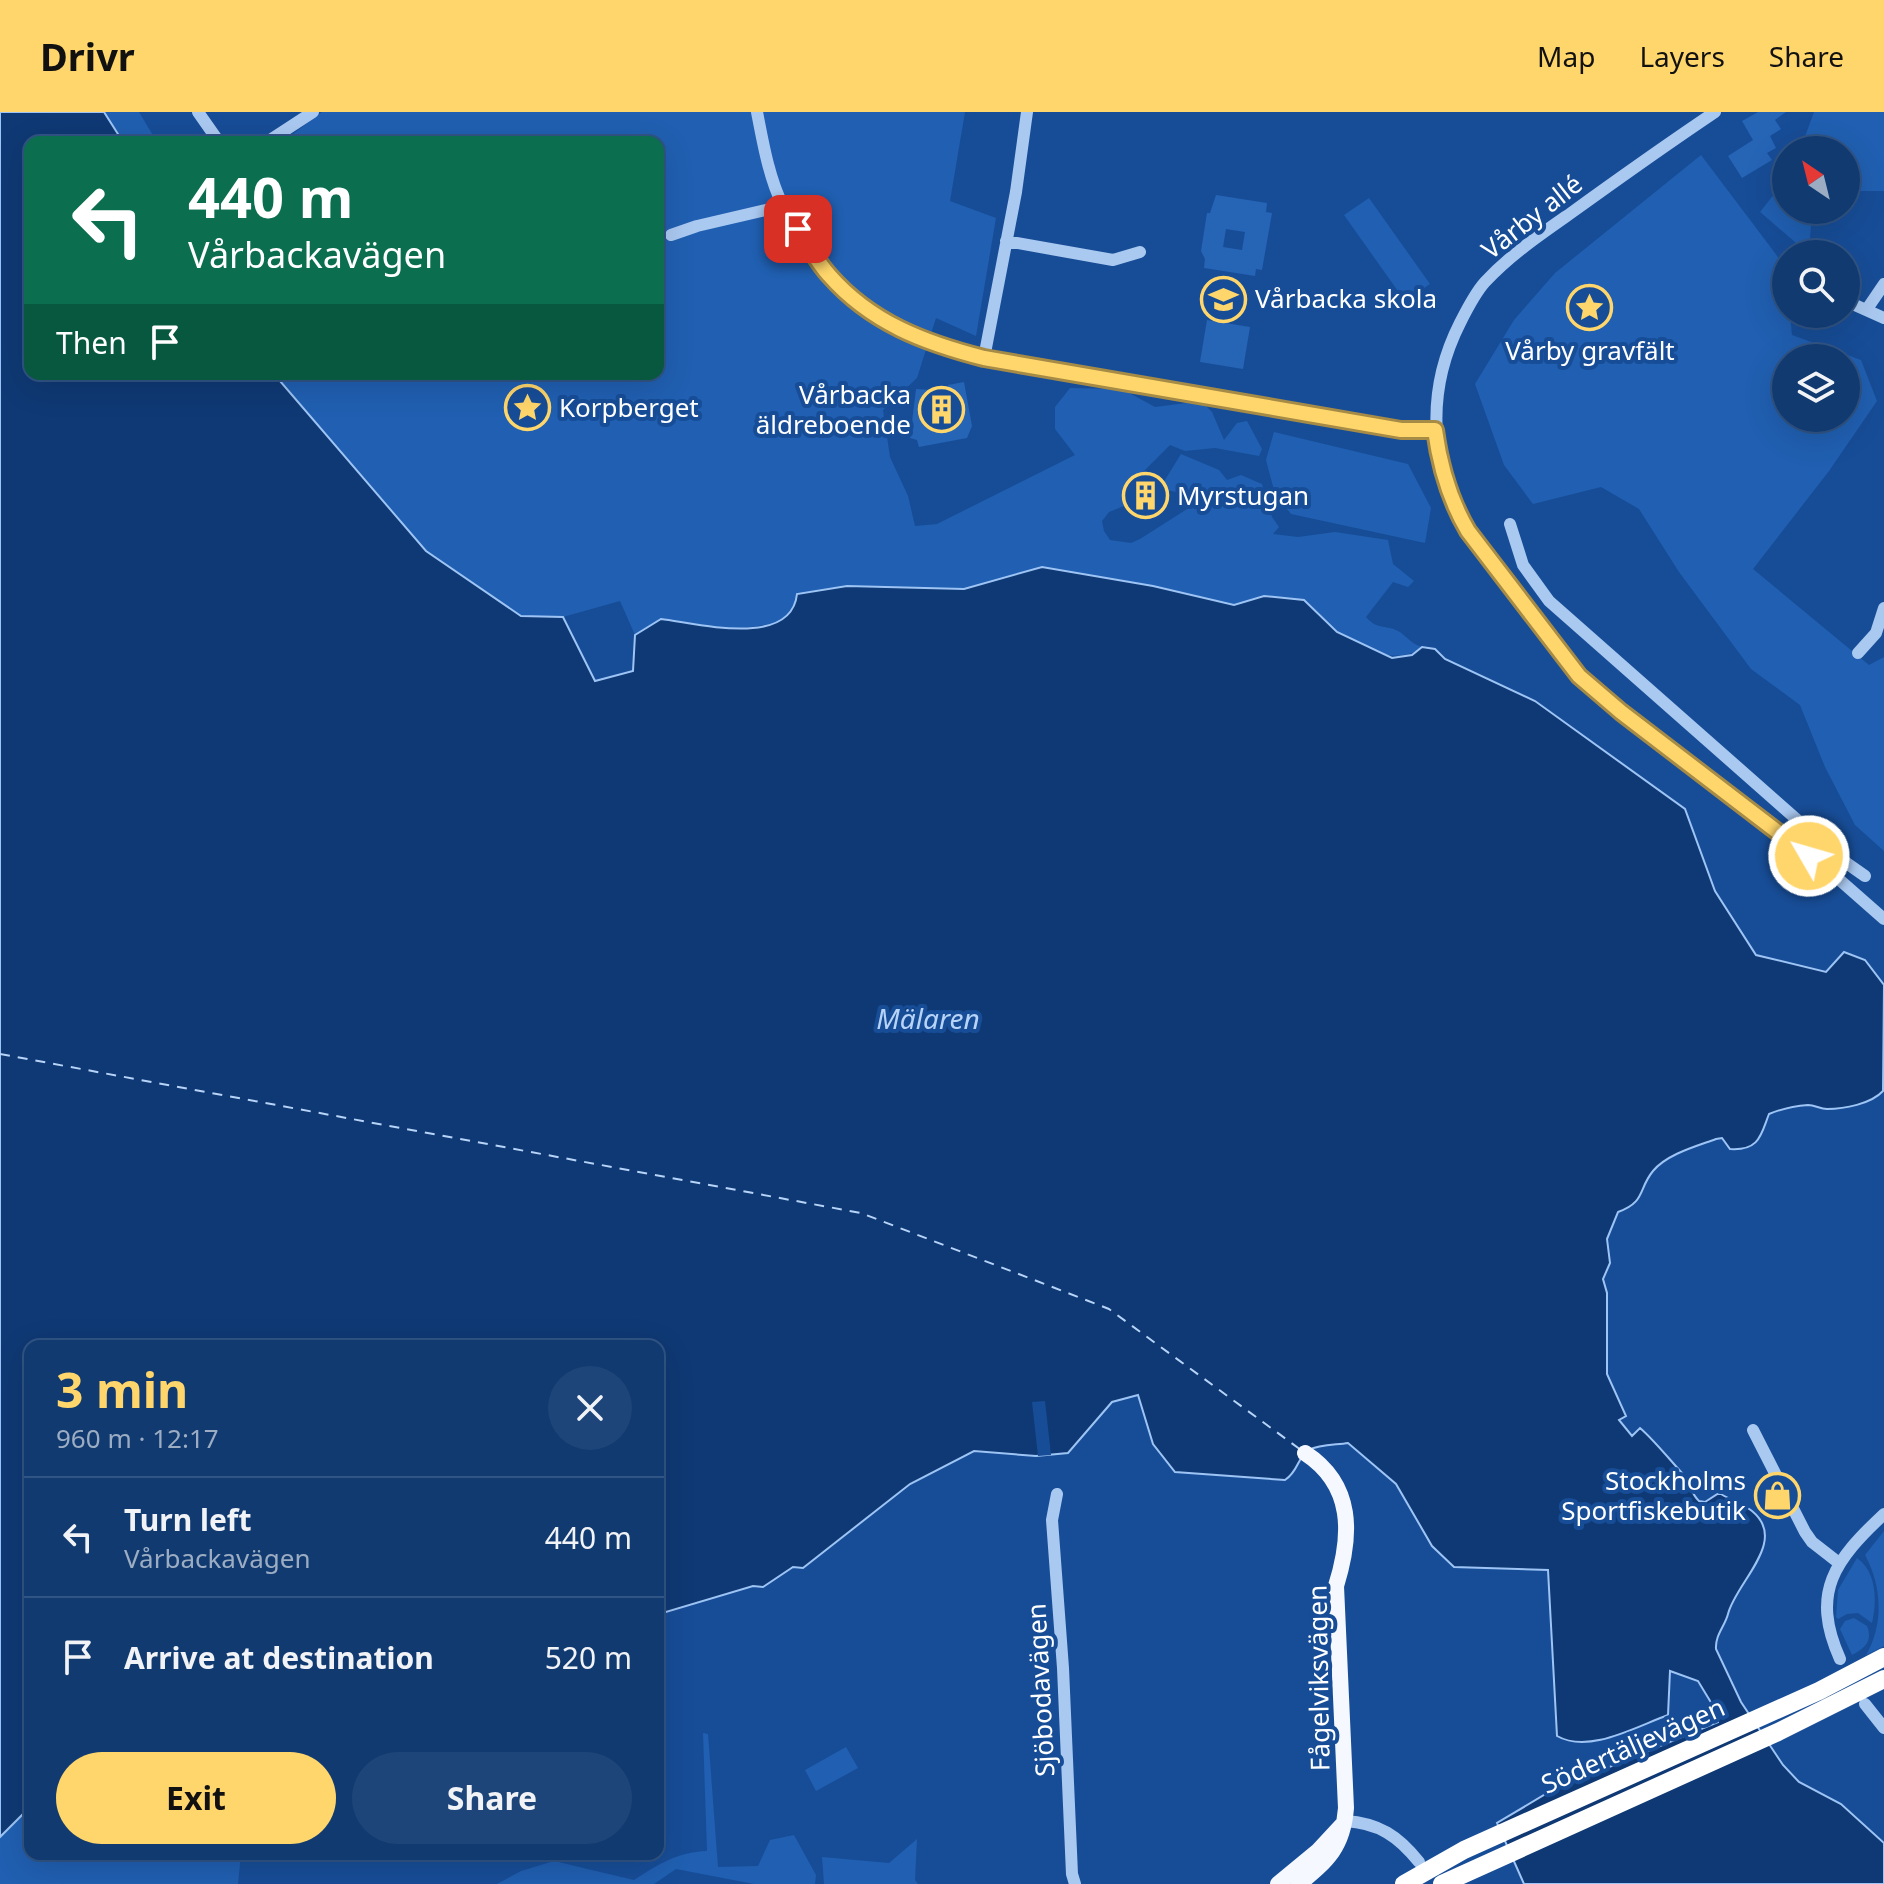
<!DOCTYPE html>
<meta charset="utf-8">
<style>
body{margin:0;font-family:"Noto Sans",sans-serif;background:#1e4579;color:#f1f3f6;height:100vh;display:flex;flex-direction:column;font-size:30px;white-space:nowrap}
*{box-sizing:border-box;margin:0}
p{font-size:26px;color:#9cadc3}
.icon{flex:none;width:44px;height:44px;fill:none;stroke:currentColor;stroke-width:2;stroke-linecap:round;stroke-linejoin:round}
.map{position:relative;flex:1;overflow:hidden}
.panel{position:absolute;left:24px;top:1228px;width:640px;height:520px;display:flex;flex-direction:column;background:#113a71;border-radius:16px;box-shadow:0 8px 32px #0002,0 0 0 2px #305484}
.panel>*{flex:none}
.guide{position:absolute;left:24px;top:24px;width:640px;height:244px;border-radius:16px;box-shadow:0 8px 32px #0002,0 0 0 2px #305484;background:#0b6e4f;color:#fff;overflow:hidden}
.needle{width:52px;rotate:325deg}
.fabs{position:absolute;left:1772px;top:24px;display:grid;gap:16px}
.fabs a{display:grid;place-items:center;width:88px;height:88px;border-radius:50%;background:#113a71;box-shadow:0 8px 32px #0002,0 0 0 2px #305484;font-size:40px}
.pin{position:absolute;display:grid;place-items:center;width:68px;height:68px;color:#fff;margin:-34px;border-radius:16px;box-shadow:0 4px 12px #0006}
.me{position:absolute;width:88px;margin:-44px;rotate:308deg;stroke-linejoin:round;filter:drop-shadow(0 0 6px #0008)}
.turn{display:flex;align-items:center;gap:28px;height:168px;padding:0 32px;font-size:36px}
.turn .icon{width:104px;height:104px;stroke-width:2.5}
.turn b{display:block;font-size:56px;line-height:68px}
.then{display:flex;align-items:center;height:76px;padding:0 32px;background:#0003;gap:16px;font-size:30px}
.round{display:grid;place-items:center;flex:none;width:84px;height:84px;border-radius:42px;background:#1e4579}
.head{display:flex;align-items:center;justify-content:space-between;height:136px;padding:0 32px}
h1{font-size:48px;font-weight:700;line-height:60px;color:#ffd66b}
.primary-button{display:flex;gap:16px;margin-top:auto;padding:16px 32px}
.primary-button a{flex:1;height:92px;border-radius:48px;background:#ffd66b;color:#111;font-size:32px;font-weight:700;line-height:92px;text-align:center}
.primary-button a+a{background:#1e4579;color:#f1f3f6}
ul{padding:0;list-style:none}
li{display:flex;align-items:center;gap:24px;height:120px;padding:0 32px;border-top:2px solid #305484}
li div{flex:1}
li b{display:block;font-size:30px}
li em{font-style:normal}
header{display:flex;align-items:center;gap:48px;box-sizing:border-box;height:112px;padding:0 40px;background:#ffd66b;color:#111}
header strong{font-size:38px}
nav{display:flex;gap:44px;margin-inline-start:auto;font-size:28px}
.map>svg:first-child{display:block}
.green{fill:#205fb1;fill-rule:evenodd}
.water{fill:#0f3974;stroke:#9dc4f4;stroke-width:2}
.pier{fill:#174d97}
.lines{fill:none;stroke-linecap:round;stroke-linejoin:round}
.ferry{stroke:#b7d4f8;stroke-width:2;stroke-dasharray:10 8;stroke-linecap:butt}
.building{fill:#2664b6;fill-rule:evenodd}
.minor{stroke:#aac9f1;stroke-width:12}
.major{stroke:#f5f8ff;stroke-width:16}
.highway{stroke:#fff;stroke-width:18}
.route-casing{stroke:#a68b46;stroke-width:20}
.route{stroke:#ffd66b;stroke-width:14}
.labels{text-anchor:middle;stroke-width:8;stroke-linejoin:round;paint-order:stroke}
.street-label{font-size:26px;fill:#fff;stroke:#174d97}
.poi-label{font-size:26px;fill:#fff;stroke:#174d97;text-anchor:start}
.water-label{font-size:28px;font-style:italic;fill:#b7d4f8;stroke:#174d97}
</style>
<header>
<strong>Drivr</strong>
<nav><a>Map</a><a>Layers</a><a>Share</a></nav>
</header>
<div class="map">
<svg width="1884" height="1772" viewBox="0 0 1884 1772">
<rect width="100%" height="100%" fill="#174d97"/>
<path class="green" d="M 104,0 L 139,0 L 157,30 L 123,30 Z
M 322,0 L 965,0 L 950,89 L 996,106 L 976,224 L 936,206 L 917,266 L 883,298 L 890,345 L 908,384 L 915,414 L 937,412 L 1075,343 L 1055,317 L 1055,295 L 1070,276 L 1122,277 L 1155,295 L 1194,290 L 1205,293 L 1212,300 L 1224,328 L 1237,311 L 1247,309 L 1262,337 L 1259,344 L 1215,336 L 1185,339 L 1170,333 L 1139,364 L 1135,383 L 1129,392 L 1109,400 L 1102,409 L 1104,419 L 1110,428 L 1131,431 L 1140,427 L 1195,392 L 1199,386 L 1160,376 L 1181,342 L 1219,358 L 1227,368 L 1241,363 L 1262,372 L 1272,405 L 1279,415 L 1273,422 L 1298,425 L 1335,420 L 1388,428 L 1393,452 L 1414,469 L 1408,475 L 1393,470 L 1366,505 C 1378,519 1387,512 1400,520 C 1408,526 1412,532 1422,535 C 1397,555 1361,536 1337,520 C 1325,512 1315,492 1301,488 C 1277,482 1257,486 1234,493 L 1042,455 L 964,477 L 847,474 L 798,482 L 796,494 L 778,511 L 723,519 L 661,507 L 635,523 L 620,489 L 563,505 L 521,504 L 426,439 L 274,262 L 658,262 L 658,30 L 292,30 L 289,25 Z
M 1814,0 L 1884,0 L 1884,79 L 1846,79 L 1846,38 L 1800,38 Z
M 1701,43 L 1784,153 L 1786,202 L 1790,202 L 1792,223 L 1861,248 L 1877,289 L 1829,359 L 1753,457 L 1869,553 L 1884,545 L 1884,739 L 1855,713 L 1825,655 L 1800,593 L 1751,557 L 1679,460 L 1639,397 L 1601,375 L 1533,392 L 1504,353 L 1475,272 L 1514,208 L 1555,161 ZM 1786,246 L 1846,246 L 1846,306 L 1786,306 Z
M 1786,67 L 1786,98 L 1812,98 L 1809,142 L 1760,100 Z
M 1369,86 L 1430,172 L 1405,189 L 1344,103 Z
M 1274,320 L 1408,352 L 1431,396 L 1425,431 L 1291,402 L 1275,382 L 1266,348 Z
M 1884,1419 L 1884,1534 L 1866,1543 C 1884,1512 1882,1474 1865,1443 Z
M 1857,1446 C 1877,1460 1877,1489 1872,1511 L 1858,1501 L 1847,1502 L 1838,1507 L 1836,1505 L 1838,1478 Z
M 1854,1506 L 1867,1514 C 1873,1529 1865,1536 1852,1543 L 1840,1517 L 1845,1509 Z
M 703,1621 L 708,1622 L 718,1755 L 758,1754 L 770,1728 L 794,1723 L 816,1763 L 815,1772 L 754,1772 L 676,1757 L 654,1772 L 497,1772 L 521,1759 L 554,1749 L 634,1768 C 659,1752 677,1740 707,1739 Z
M 846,1635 L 858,1656 L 816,1679 L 805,1658 Z
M 30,1695 L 30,1742 L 241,1742 L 238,1772 L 0,1772 L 0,1725 Z
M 917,1727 L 915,1768 L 918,1772 L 824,1772 L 822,1745 L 889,1751 Z"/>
<path class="water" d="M 0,0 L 104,0 L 123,30 L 30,30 L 30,262 L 274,262 L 426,439 L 521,504 L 563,505 L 595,569 L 633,559 L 635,523 L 661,507 C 696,511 791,537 797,482 L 847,474 L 964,477 L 1042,455 L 1153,474 L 1234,493 L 1264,484 L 1304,488 L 1337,520 L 1392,546 L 1412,543 L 1422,535 L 1435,537 L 1445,547 L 1535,589 L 1685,697 L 1715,779 L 1756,843 L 1826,860 L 1844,840 L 1865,848 L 1884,873 L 1883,979 C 1871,992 1844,997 1827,997 C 1820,997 1815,993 1808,993 C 1795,994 1781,997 1769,1002 C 1761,1022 1760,1039 1730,1037 L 1722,1026 L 1716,1027 C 1697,1034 1667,1042 1653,1059 C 1638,1077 1646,1090 1618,1100 L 1607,1127 L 1610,1151 L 1603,1167 L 1607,1181 L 1607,1262 L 1626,1304 L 1619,1308 L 1632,1324 L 1640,1316 C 1653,1327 1670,1348 1682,1361 C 1690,1369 1690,1381 1699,1389 L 1705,1390 L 1719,1381 C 1729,1387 1743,1392 1752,1399 C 1789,1429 1736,1470 1728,1502 C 1725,1514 1715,1523 1716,1537 L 1741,1590 L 1783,1653 L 1799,1670 L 1841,1692 L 1884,1731 L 1884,1772 L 1524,1772 L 1497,1711 L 1549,1680 L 1718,1610 L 1718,1602 L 1698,1569 L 1670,1559 L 1668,1603 C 1635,1615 1589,1642 1557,1624 L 1548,1458 L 1454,1455 L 1432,1434 L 1396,1372 L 1348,1331 C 1337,1333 1320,1332 1309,1338 C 1297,1345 1299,1359 1285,1368 L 1175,1360 L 1153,1332 L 1138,1283 L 1112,1290 L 1068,1341 L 1036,1344 L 974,1339 L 910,1372 L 803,1456 L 793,1455 L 763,1475 L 753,1474 L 666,1500 L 658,1496 L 658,1234 L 30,1234 L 30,1695 L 0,1725 Z"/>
<path class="pier" d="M 1045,1289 L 1051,1343 L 1038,1344 L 1032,1290 Z"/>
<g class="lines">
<path class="ferry" d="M 0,942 L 861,1101 L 1109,1197 L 1301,1338"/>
</g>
<path class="building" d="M 1758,0 L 1786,0 L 1775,8 L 1781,17 L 1770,24 L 1776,36 L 1767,41 L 1772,48 L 1742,66 L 1728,44 L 1753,28 L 1742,9 Z
M 1216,83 L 1267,91 L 1266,100 L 1272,101 L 1262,158 L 1256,157 L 1255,164 L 1204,156 L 1205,147 L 1201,139 L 1207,101 L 1210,101 ZM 1226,117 L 1245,120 L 1242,138 L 1223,135 Z
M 1207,208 L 1250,215 L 1243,257 L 1200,250 Z
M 964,270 L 972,314 L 967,326 L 919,335 L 917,328 L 910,326 L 916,277 L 931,278 L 932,281 L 949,278 L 948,273 Z"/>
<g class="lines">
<path class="minor" d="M 198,0 L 219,30
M 757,0 C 763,31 769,66 783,94 C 812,153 868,211 931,232 C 948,238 967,241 984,246 L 1401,318 L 1435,318
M 1715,0 C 1666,33 1618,67 1571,101 C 1541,122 1510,143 1485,170 C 1475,181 1467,197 1460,211 C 1425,280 1430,353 1468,419 L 1579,564 L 1621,600 L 1834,763 L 1884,807
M 267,30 L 313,0
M 671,123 L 697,114 L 783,94
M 1006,129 L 1113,148 L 1140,140
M 1846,189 L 1884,206
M 1867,197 L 1884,172
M 984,246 L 1016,80 L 1027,0
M 1510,412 L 1523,453 L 1549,489 L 1845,750 L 1865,764
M 1858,541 L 1876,521 L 1884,496
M 1753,1318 L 1805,1420 L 1812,1430 L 1839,1451
M 1057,1382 L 1052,1408 L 1063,1556 L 1072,1762 L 1075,1772
M 1840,1547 C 1810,1480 1835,1448 1884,1402
M 1865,1592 L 1884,1616
M 1345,1709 C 1379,1711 1398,1724 1419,1750"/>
<path class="major" d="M 1278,1772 L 1318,1739 L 1344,1711
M 1299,1772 C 1328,1748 1343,1735 1346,1696 L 1336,1474 C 1352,1423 1354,1373 1305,1341"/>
<path class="highway" d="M 1404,1772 L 1464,1738 L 1819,1579 L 1884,1545
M 1442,1772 L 1778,1620 L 1884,1567"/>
</g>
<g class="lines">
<defs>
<path id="route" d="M 798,117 C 808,132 817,150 829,163 C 871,211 925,231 984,246 L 1401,318 L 1435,318 C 1440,355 1449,387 1468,419 L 1579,564 L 1621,600 L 1809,744"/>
</defs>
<use href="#route" class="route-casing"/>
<use href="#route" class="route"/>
</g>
<defs>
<symbol id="school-ring" viewBox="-11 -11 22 22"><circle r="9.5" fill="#174d97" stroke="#ffd66b" stroke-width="1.5"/><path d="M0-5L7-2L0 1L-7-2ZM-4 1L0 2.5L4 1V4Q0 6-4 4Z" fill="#ffd66b"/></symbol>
<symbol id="sight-ring" viewBox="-11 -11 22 22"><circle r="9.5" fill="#174d97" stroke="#ffd66b" stroke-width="1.5"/><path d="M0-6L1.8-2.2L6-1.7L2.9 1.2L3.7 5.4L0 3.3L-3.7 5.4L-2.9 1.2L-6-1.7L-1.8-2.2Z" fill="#ffd66b"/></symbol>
<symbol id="building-ring" viewBox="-11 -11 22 22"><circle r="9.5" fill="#174d97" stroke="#ffd66b" stroke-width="1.5"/><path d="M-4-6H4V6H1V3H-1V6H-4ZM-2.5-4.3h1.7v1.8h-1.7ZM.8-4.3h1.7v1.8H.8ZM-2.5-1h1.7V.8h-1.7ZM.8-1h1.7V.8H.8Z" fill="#ffd66b"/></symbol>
<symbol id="shop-ring" viewBox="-11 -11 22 22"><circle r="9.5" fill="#174d97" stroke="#ffd66b" stroke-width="1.5"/><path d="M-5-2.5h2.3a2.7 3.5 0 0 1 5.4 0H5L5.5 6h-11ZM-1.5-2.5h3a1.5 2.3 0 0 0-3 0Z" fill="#ffd66b"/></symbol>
</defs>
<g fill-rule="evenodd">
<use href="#school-ring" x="1198" y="162" width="51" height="51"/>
<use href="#sight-ring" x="1564" y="170" width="51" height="51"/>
<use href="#sight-ring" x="502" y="270" width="51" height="51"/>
<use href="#building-ring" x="916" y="272" width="51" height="51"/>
<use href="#building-ring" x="1120" y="358" width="51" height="51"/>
<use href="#shop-ring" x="1752" y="1358" width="51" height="51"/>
</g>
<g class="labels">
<g class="street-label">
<text transform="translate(1532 105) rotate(-38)" y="9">Vårby allé</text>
<text transform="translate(1319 1566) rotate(-91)" y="9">Fågelviksvägen</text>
<text transform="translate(1041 1578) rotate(-93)" y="9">Sjöbodavägen</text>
<text transform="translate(1633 1634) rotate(-24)" y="9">Södertäljevägen</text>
</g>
<g class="poi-label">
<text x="1255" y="196">Vårbacka skola</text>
<text x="1590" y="248" text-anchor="middle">Vårby gravfält</text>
<text x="911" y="292" text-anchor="end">Vårbacka<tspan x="911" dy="30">äldreboende</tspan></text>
<text x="559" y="305">Korpberget</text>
<text x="1177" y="393">Myrstugan</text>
<text x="1746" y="1378" text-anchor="end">Stockholms<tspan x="1746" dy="30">Sportfiskebutik</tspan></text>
</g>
<g class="water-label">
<text x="928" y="917">Mälaren</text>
</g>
</g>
</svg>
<div class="fabs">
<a><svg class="needle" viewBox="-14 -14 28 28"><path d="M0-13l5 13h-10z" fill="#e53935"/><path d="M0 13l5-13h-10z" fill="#9cadc3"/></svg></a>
<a><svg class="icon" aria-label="search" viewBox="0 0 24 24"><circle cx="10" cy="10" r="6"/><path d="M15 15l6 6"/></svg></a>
<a><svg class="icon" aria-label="layers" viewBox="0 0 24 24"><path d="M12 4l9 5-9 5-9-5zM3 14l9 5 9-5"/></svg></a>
</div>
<div class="pin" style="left:798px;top:117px;background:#d93025"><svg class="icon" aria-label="arrive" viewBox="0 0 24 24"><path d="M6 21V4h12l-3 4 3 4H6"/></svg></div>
<svg class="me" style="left:1809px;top:744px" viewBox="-20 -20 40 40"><circle r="17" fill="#ffd66b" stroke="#fff" stroke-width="3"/><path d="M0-11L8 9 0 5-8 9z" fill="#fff"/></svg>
<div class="guide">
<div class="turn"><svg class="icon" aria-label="left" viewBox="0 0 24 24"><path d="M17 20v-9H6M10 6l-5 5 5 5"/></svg><div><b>440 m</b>Vårbackavägen</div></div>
<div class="then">Then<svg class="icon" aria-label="arrive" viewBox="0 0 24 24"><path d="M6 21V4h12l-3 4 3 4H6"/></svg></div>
</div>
<section class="panel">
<div class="head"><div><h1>3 min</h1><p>960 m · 12:17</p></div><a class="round"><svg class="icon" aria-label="close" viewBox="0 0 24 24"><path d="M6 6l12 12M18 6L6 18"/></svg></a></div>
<ul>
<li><svg class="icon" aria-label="left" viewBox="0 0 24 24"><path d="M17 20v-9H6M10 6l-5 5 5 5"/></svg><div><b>Turn left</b><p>Vårbackavägen</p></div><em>440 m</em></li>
<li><svg class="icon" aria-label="arrive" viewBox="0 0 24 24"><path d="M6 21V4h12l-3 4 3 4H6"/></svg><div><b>Arrive at destination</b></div><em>520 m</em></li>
</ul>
<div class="primary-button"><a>Exit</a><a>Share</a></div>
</section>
</div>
